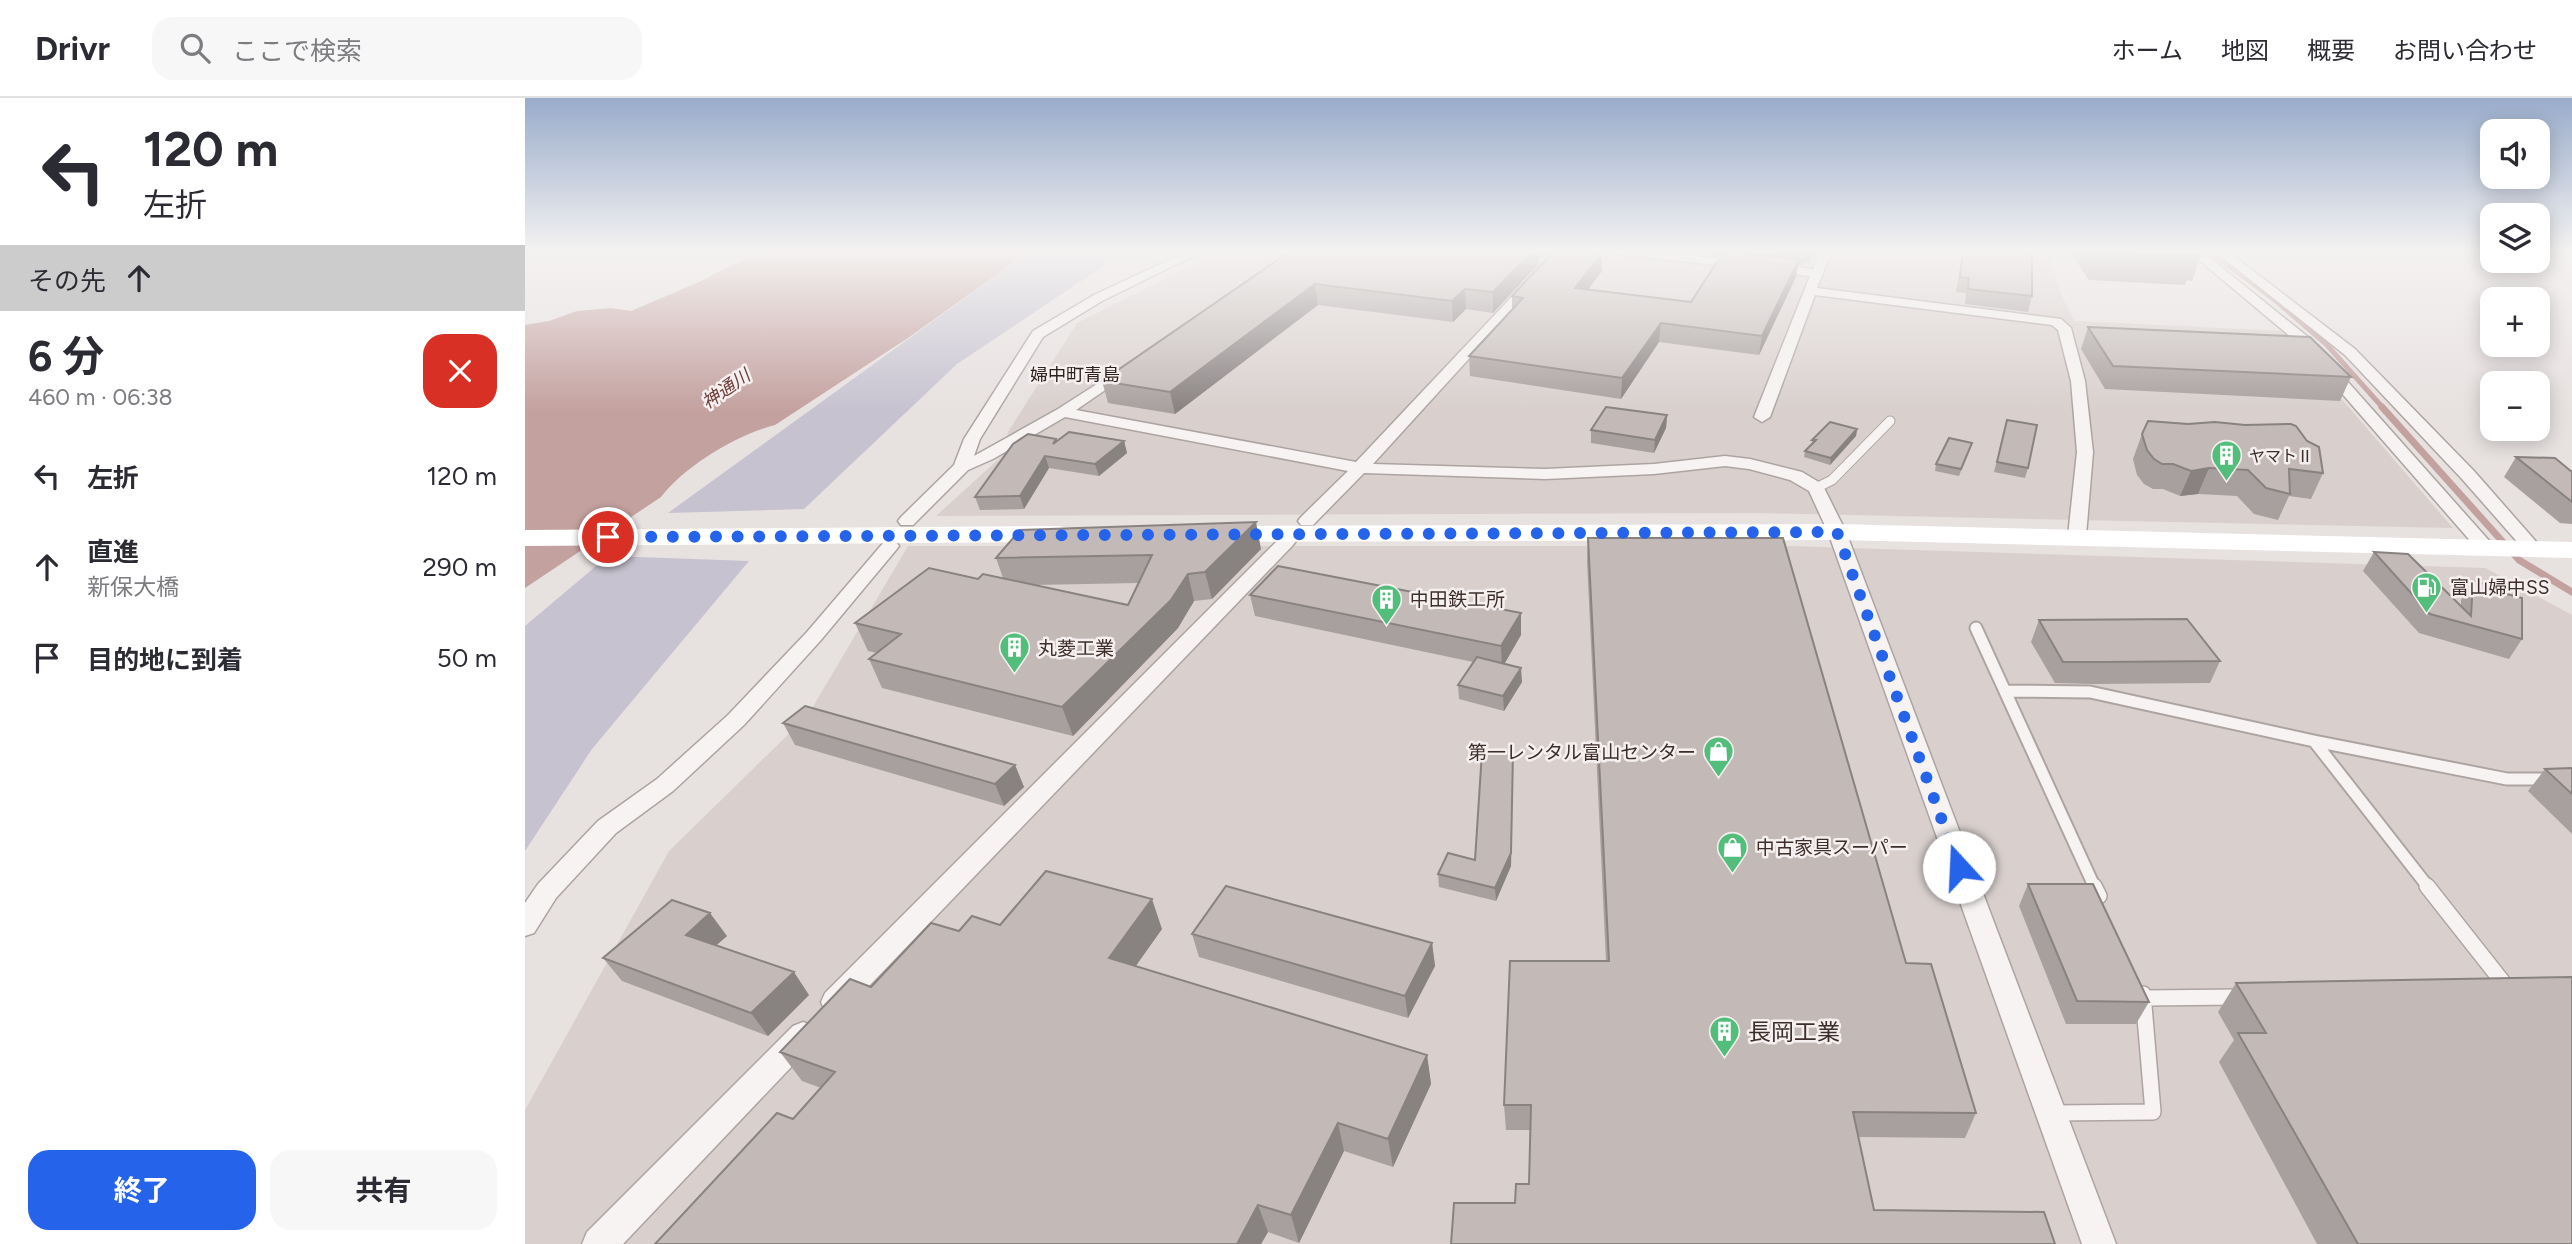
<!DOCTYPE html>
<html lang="ja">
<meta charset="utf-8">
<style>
body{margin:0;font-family:Figtree,"Noto Sans JP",sans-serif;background:#f7f7f7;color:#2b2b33;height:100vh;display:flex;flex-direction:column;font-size:26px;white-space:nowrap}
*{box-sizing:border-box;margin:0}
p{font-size:23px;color:#7c7c81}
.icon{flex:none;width:38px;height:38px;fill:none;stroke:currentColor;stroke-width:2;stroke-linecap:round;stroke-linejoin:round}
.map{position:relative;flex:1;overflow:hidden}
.side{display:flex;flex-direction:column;background:#fff;width:525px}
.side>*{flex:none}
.guide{background:#fff;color:#2b2b33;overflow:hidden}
.controls{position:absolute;left:1955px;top:21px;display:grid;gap:14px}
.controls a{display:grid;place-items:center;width:70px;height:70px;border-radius:14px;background:#fff;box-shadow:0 4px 18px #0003;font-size:35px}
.pin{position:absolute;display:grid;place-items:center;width:60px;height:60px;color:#fff;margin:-30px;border:4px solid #fff;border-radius:50%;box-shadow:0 2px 7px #0007}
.me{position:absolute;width:77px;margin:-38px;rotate:340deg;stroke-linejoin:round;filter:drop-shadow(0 0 5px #0008)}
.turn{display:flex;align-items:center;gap:24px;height:147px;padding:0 28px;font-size:32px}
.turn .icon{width:91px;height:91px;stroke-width:2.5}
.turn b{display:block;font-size:49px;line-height:60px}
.then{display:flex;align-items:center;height:66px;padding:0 28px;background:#0003;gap:14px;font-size:26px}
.round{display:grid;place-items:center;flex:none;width:74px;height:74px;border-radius:21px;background:#f7f7f7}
.head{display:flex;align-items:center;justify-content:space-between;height:119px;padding:0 28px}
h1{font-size:42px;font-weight:700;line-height:52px}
.action{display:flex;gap:14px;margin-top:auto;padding:14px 28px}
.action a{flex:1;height:80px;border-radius:21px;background:#2563eb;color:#fff;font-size:28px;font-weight:700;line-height:80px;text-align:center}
.action a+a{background:#f7f7f7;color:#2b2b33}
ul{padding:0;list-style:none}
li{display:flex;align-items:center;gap:21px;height:91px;padding:0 28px}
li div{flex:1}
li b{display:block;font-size:26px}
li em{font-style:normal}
header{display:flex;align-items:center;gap:42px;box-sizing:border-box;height:98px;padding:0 35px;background:#fff;border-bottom:2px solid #e1e1e2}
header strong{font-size:33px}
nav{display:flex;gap:38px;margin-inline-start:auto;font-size:24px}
.search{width:490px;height:63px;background:#f7f7f7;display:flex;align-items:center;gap:18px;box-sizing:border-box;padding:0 24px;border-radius:21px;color:#7c7c81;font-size:26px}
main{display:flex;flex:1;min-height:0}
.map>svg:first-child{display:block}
.built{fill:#d9d0ce}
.green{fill:#c6c2d0}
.water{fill:#c3a19f}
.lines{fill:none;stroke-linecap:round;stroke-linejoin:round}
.stream-far1{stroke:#c3a19f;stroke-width:5}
.stream{stroke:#c3a19f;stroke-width:7}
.lane-far2-casing{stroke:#ada4a2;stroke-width:11}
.lane-far1-casing{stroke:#ada4a2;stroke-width:15}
.lane-casing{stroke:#ada4a2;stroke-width:18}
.street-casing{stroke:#ada4a2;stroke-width:3}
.lane-far2{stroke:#f6f3f2;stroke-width:9}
.lane-far1{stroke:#f6f3f2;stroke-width:11}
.lane{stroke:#f6f3f2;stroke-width:15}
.street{fill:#f6f3f2;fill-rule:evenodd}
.secondary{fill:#fff;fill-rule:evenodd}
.wall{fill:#a8a09e;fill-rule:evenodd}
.shaded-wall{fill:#888281}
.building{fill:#c3bab8;stroke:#888281;stroke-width:2}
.route{stroke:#2563eb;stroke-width:12;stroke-dasharray:0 21.6}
.labels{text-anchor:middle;stroke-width:5;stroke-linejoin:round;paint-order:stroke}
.far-poi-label{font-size:16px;fill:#3d2e2b;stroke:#f5f0ef;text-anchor:start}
.far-neighbourhood-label{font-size:18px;fill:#2e201d;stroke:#f5f0ef}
.far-water-label{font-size:18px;font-style:italic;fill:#6c3e3a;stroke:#f5f0ef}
.poi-label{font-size:19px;fill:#3d2e2b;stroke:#f5f0ef;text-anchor:start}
.near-poi-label{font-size:23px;fill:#3d2e2b;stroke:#f5f0ef;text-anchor:start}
</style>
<header>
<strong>Drivr</strong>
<div class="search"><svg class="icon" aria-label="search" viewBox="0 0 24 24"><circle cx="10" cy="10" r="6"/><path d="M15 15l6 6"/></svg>ここで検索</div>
<nav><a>ホーム</a><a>地図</a><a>概要</a><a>お問い合わせ</a></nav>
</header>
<main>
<section class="side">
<div class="guide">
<div class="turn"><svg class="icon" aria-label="left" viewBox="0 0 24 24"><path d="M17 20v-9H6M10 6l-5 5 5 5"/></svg><div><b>120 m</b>左折</div></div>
<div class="then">その先<svg class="icon" aria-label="ahead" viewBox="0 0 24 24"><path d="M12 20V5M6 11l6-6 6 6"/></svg></div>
</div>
<div class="head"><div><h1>6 分</h1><p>460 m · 06:38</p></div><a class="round" style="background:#d93025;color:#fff"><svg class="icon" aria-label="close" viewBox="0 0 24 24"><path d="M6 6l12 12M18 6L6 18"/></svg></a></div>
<ul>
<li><svg class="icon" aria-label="left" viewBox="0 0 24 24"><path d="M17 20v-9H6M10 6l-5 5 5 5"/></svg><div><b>左折</b></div><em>120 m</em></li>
<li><svg class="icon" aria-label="ahead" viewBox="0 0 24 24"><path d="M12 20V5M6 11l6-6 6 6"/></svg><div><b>直進</b><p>新保大橋</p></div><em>290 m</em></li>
<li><svg class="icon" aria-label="arrive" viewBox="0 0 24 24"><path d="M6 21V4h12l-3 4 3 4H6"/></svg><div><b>目的地に到着</b></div><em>50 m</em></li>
</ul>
<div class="action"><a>終了</a><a>共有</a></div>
</section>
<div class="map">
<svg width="2047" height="1146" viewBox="0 0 2047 1146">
<rect width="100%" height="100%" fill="#e7e1e0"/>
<path class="built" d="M 697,152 L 1522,152 L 1538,201 L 1549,223 L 1758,233 L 1928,430 L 1227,415 L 411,418 L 478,357 L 483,334 L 552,225 Z
M 383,448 L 1264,448 L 1960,470 L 2047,517 L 2047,1146 L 0,1146 L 0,1012 L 144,753 L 283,617 Z"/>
<path class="green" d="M 506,152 L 608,152 L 586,163 L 432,266 L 279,411 L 143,415 Z
M 83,458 L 224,463 L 67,651 L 0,753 L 0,528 Z"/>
<path class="water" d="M 238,152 L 506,152 L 383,240 L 250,327 C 211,337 160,368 136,399 L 0,490 L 0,227 L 24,223 L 52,213 L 86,210 L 106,213 L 174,184 Z"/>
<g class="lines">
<path class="stream-far1" d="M 1682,152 L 1750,202 L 1801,246 L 1859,311"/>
<path class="stream" d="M 1857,309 L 1994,462 L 2047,494"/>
<defs>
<path id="lane-far2" d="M 1291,390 L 1307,382 L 1365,323"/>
<path id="lane-far1" d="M 1451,530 L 1570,790
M 1480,593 L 1565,594 L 1789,643 L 1982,681 L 2047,681
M 1789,643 L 1904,790"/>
<path id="lane" d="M 1569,788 L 1574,798
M 1902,788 L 1984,892
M 1620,900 L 1715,899
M 1528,1015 L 1628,1014 L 1618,896"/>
<path id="street" d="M 665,152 L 680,152 L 577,203 L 518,239 L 455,341 L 449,358 L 533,311 L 600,268 L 607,272 L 605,275 L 551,312 L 831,364 L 1031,152 L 1043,152 L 848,366 L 1020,371 L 1129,366 L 1200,358 L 1225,361 L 1277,374 L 1297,386 L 1321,434 L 1591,1146 L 1557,1146 L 1303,434 L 1284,393 L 1265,382 L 1224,371 L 1200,368 L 1129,376 L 1020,381 L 839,375 L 788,427 L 776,427 L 773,423 L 776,419 L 823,373 L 540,319 L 468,361 L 443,372 L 388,427 L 376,427 L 373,423 L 376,419 L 429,367 L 439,341 L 508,233 L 569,197 Z
M 1079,152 L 1119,152 L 1288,171 L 1295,152 L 1307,152 L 1292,190 L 1536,221 L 1546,230 L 1560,283 L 1568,354 L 1561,438 L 1552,443 L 1543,438 L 1552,354 L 1546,283 L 1533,232 L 1527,227 L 1290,197 L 1245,319 L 1237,324 L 1229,319 L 1285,178 L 1084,155 Z
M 1662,152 L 1675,152 L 1783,239 L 1967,446 L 1970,450 L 1967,454 L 1955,454 L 1773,245 Z
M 1688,152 L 1701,152 L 1830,251 L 1949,373 L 2014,447 L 2017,451 L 2014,455 L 2002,455 L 1937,381 L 1820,257 Z
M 762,438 L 771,443 L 768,447 L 320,913 L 310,916 L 300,913 L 296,904 L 300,895 L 756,439 Z
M 365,443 L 371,444 L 374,448 L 371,452 L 296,542 L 219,627 L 148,693 L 91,735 L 31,800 L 9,835 L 0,838 L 0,805 L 13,786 L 73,723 L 132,681 L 203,617 L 282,534 L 359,444 Z
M 278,924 L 288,928 L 293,937 L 288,946 L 98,1146 L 57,1146 L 62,1134 L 268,928 Z"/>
</defs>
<use href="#lane-far2" class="lane-far2-casing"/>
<use href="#lane-far1" class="lane-far1-casing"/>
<use href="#lane" class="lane-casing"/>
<use href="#street" class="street-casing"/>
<use href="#lane-far2" class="lane-far2"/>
<use href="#lane-far1" class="lane-far1"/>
<use href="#lane" class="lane"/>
<use href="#street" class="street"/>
<path class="secondary" d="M 1312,426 L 2047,444 L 2047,460 L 1312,442 L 691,444 L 682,442 L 678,436 L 682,430 L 691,428 Z
M 534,428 L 543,430 L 547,436 L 543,442 L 534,444 L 0,448 L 0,432 Z"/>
</g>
<path class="wall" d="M 765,152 L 1014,152 L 1014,166 L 968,215 L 941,211 L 928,224 L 793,207 L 650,316 L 583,305 L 577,283 L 765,154 Z
M 1153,152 L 1290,152 L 1285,165 L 1278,164 L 1277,167 L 1273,167 L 1271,179 L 1234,257 L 1134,244 L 1096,301 L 945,278 L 944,258 L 987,211 L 987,198 L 1077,173 L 1063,192 L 1166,204 L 1196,158 Z
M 1438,152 L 1507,152 L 1507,198 L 1503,214 L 1440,206 L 1441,195 L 1431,194 Z
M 1544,152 L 1675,152 L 1677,154 L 1667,183 L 1662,182 L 1660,187 L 1564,182 Z
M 1563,229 L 1826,279 L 1815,303 L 1580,291 L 1556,251 Z
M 1142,317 L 1141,330 L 1129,355 L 1066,345 L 1066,332 Z
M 1482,322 L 1503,370 L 1500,380 L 1469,374 Z
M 1332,331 L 1331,338 L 1305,367 L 1279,359 L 1280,353 L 1287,346 L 1287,342 Z
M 1617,336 L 1798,375 L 1786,401 L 1764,398 L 1753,422 L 1729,416 L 1712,398 L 1673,396 L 1655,398 L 1638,391 L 1628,391 L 1619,386 L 1612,377 L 1608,361 Z
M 531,341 L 532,343 L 599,343 L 602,355 L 574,378 L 524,370 L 499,411 L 455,412 L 450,399 Z
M 1447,345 L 1434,378 L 1410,373 L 1411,366 Z
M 1991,359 L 2047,374 L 2047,426 L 2035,425 L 1979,379 Z
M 1063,440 L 1381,865 L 1451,1015 L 1440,1040 L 1333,1039 L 1349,1112 L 1530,1146 L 990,1105 L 1004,1086 L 1005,1032 L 981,1032 L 979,1007 L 1081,863 L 1062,463 Z
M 736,451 L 687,501 L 669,503 L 653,530 L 548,638 L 357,590 L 344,561 L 352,555 L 343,553 L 330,525 L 453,481 L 478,480 L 471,460 ZM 614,485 L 603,507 L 508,487 Z
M 1849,454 L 1936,508 L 1936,502 L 1948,483 L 1974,494 L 1997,541 L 1984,561 L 1894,535 L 1838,473 Z
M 725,497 L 996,515 L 996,537 L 979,566 L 997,584 L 979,613 L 934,601 L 933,587 L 948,564 L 730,518 Z
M 1514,522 L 1695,563 L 1685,585 L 1568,586 L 1530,585 L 1506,544 Z
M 258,625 L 490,667 L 499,689 L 479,708 L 270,647 Z
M 988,654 L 986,768 L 971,803 L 914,789 L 913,776 L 950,762 Z
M 2047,670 L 2047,736 L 2003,693 L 2020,671 Z
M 1503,786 L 1624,904 L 1611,926 L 1541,926 L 1494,808 Z
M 475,827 L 637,831 L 610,868 L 902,957 L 906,986 L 868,1069 L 819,1053 L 774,1145 L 743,1134 L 736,1146 L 130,1146 L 268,1021 L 296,990 L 277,983 L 255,954 L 346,889 L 434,833 Z
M 667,836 L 907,845 L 910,868 L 883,920 L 674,859 Z
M 202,838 L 191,847 L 284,897 L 243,938 L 97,883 L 78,860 Z
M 1711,885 L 2047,1146 L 1792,1146 L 1694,964 L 1709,942 L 1693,914 Z"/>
<path class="shaded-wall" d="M 1009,152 L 1014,152 L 1014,166 L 968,215 L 968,194 Z
M 1286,152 L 1290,152 L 1285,165 Z
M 1077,155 L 1077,173 L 1050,208 L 1050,190 Z
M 1274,161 L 1271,179 L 1234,257 L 1237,238 Z
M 790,186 L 793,207 L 650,316 L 645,294 Z
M 940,191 L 941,211 L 928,224 L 927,203 Z
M 1136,225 L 1134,244 L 1096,301 L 1097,280 Z
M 1142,317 L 1141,330 L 1129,355 L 1130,342 Z
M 1332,331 L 1331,338 L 1305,367 L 1306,360 Z
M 599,343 L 602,355 L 574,378 L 570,366 Z
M 520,358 L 524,370 L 499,411 L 495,398 Z
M 1684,370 L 1673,396 L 1655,398 L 1666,373 Z
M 731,424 L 736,451 L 687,501 L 680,474 Z
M 663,476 L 669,503 L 653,530 L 548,638 L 537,609 Z
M 996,515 L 996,537 L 977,570 L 976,548 Z
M 996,570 L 997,584 L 979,613 L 978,598 Z
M 988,654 L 986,768 L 971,803 L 970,790 Z
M 490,667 L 499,689 L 479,708 L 470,686 Z
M 627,801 L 637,831 L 596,889 L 584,860 Z
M 185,815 L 202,838 L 178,859 L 161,837 Z
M 907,845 L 910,868 L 883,920 L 880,898 Z
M 269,874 L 284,897 L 243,938 L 226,915 Z
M 902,957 L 906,986 L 868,1069 L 863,1041 Z
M 813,1025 L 819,1053 L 774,1145 L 766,1117 Z
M 733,1107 L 743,1134 L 736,1146 L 712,1146 Z"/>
<path class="building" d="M 767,152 L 1009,152 L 968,194 L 940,191 L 927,203 L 790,186 L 645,294 L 577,283 Z
M 1030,152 L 1050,152 L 1077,155 L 1050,190 L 1166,204 L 1199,153 L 1274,161 L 1237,238 L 1136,225 L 1097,280 L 944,258 L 998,200 L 987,198 Z
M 1438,152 L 1477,153 L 1477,152 L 1507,152 L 1507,198 L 1443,191 L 1444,180 L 1435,179 Z
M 1571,152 L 1675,152 L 1677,154 L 1667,154 L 1670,158 L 1572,154 Z
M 1563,229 L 1785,239 L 1826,279 L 1588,268 Z
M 1081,309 L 1142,317 L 1130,342 L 1066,332 Z
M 1482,322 L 1512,327 L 1503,370 L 1472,364 Z
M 1623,323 L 1663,326 L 1690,324 L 1720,327 L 1766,326 L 1771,328 L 1782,343 L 1794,349 L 1798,375 L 1764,371 L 1765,396 L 1741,390 L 1723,372 L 1684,370 L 1666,373 L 1648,366 L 1637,366 L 1629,361 L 1622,352 L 1617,336 Z
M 1305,324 L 1332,331 L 1306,360 L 1280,353 L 1291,342 L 1287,342 Z
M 544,334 L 599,343 L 570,366 L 520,358 L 495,398 L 450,399 L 488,346 L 503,336 L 531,341 L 528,346 Z
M 1424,340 L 1447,345 L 1436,371 L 1411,366 Z
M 1991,359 L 2030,360 L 2047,374 L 2047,404 Z
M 731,424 L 680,474 L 663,476 L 646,502 L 537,609 L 344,561 L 376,536 L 330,525 L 404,470 L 453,481 L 458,476 L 603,507 L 627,457 L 471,460 L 495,432 Z
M 1063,440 L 1258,440 L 1381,865 L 1406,866 L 1451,1015 L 1328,1014 L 1349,1112 L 1519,1114 L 1530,1146 L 926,1146 L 929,1105 L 990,1105 L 991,1086 L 1004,1086 L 1006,1007 L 979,1007 L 985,863 L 1084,863 Z
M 1849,454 L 1883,456 L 1946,518 L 1948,483 L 1975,490 L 1974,494 L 1997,500 L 1997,541 L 1905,516 Z
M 753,468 L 996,515 L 976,548 L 725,497 Z
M 1662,521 L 1695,563 L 1576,564 L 1538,564 L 1514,522 Z
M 952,559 L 996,570 L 978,598 L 933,587 Z
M 280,608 L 490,667 L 470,686 L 258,625 Z
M 957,654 L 988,654 L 986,755 L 970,790 L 913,776 L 923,755 L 950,762 Z
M 2047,670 L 2047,696 L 2020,671 Z
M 521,773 L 627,801 L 584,860 L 902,957 L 863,1041 L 813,1025 L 766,1117 L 733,1107 L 712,1146 L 130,1146 L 252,1015 L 268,1021 L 310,974 L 255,954 L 325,881 L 346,889 L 406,825 L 434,833 L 447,818 L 475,827 Z
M 1503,786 L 1568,786 L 1624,904 L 1552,903 Z
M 701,788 L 907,845 L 880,898 L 667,836 Z
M 147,802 L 185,815 L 161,837 L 269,874 L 226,915 L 78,860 Z
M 2047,879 L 2047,1146 L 1833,1146 L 1713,935 L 1741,935 L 1711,885 Z"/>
<linearGradient id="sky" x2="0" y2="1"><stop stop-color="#99accb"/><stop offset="0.49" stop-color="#f4f2f1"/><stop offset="1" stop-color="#f4f2f1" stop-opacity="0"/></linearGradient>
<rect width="2047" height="313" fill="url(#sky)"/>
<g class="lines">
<path class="route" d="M 83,439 L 1312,434 L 1434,769"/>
</g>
<defs>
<symbol id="building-pin" viewBox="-11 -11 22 30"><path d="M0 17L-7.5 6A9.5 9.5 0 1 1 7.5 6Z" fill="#53be7c" stroke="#f5f0ef"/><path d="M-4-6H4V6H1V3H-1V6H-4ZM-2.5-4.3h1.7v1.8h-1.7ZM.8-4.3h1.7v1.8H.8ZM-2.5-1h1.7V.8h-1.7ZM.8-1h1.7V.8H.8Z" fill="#fff"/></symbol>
<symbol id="fuel-pin" viewBox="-11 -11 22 30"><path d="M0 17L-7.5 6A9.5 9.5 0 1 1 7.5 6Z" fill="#53be7c" stroke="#f5f0ef"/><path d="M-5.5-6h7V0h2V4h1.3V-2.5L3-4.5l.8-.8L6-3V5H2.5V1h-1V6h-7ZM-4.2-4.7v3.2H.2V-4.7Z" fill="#fff"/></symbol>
<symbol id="shop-pin" viewBox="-11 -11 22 30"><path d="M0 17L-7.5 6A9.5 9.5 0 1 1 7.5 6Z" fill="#53be7c" stroke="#f5f0ef"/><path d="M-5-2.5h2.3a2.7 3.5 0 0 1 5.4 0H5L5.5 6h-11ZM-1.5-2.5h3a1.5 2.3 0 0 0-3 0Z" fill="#fff"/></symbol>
</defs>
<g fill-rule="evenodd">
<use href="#building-pin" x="1684" y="340" width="35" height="47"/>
<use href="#fuel-pin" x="1884" y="472" width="35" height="47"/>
<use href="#building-pin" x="844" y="484" width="35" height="47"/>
<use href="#building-pin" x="472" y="532" width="35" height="47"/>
<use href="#shop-pin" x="1176" y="636" width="35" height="47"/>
<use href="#shop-pin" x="1190" y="732" width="35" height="47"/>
<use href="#building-pin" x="1182" y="916" width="35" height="47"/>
</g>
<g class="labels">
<g class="far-poi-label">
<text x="1724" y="364">ヤマトⅡ</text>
</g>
<g class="far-neighbourhood-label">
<text x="550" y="283">婦中町青島</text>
</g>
<g class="far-water-label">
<text transform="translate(201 291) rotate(-35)" y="6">神通川</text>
</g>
<g class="poi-label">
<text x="1925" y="496">富山婦中SS</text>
<text x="885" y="508">中田鉄工所</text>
<text x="513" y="557">丸菱工業</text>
<text x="1171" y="661" text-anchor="end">第一レンタル富山センター</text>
<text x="1231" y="756">中古家具スーパー</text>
</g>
<g class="near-poi-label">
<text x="1223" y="942">長岡工業</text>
</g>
</g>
</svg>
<div class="controls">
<a><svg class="icon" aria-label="sound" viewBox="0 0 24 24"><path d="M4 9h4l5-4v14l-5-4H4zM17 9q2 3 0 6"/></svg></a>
<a><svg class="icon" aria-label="layers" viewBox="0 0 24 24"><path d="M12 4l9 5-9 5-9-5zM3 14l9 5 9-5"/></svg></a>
<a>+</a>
<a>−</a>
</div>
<div class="pin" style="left:83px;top:439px;background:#d93025"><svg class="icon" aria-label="arrive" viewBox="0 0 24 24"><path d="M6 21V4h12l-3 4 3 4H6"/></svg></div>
<svg class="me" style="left:1434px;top:769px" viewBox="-20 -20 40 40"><circle r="19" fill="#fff"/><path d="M0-13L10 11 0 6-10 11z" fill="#2563eb"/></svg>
</div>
</main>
